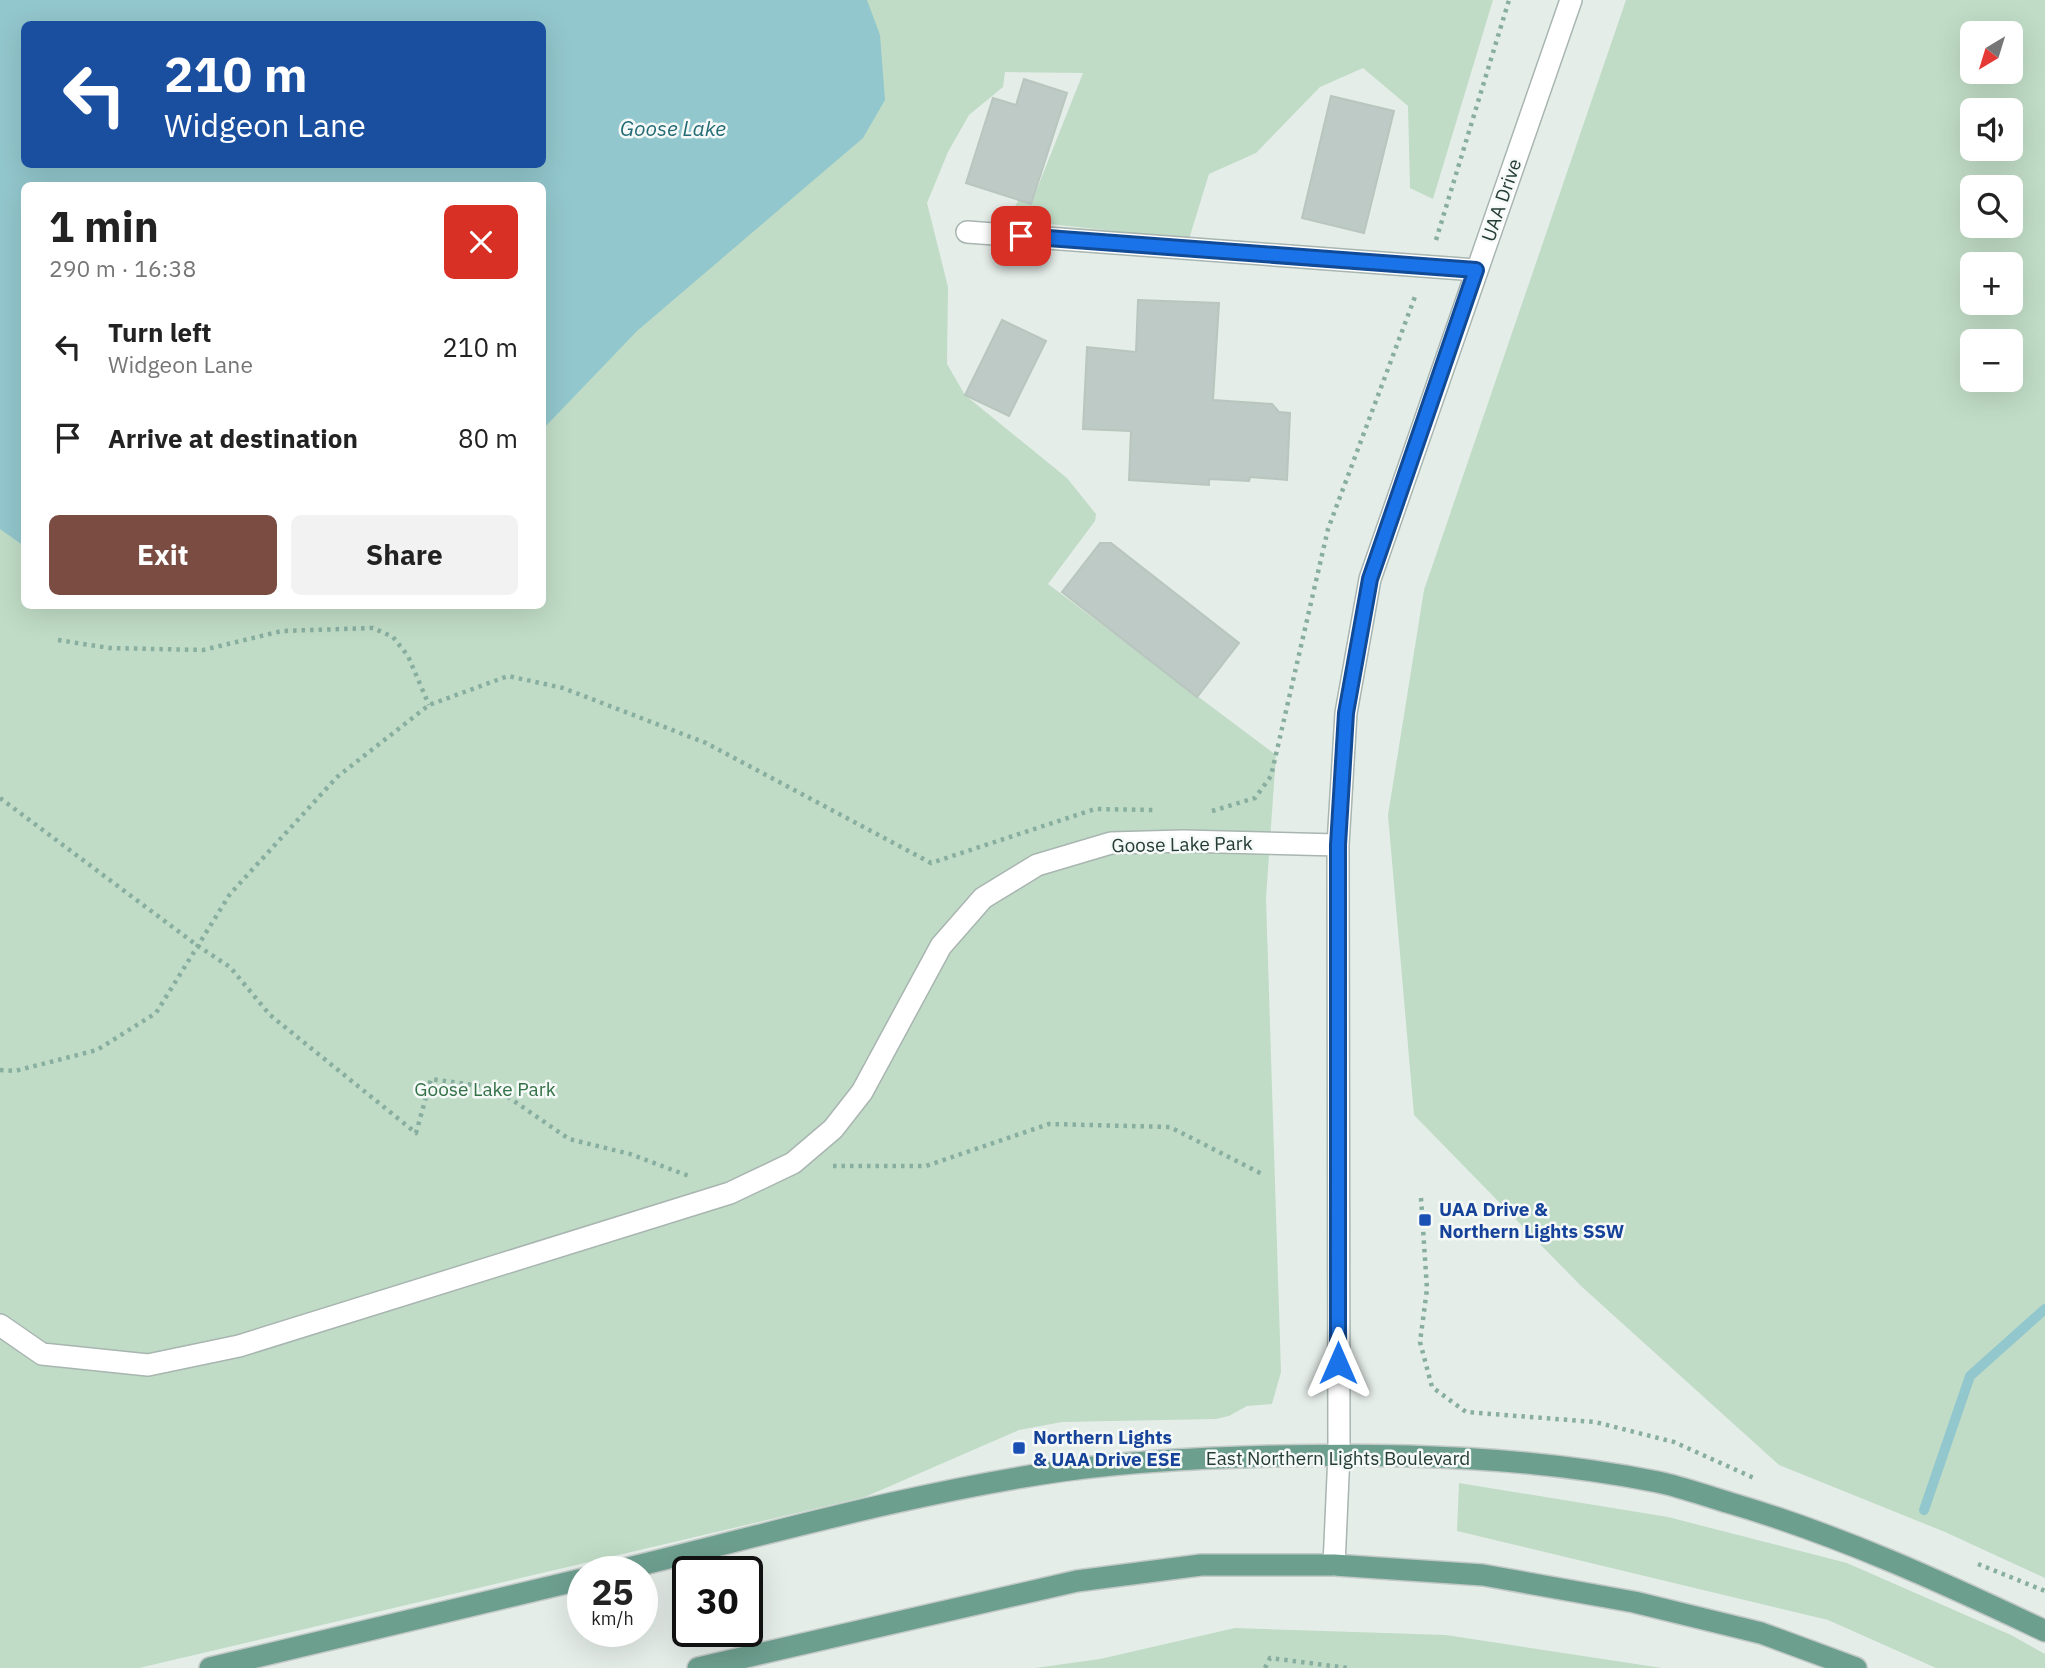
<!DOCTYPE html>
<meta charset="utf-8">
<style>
body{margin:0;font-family:"IBM Plex Sans",sans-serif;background:#f2f2f2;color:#222;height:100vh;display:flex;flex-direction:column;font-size:26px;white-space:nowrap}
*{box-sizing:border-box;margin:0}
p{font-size:23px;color:#767676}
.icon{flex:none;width:38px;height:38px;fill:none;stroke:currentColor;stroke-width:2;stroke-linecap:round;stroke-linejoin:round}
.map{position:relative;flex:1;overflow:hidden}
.details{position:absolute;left:21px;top:182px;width:525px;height:427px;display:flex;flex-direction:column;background:#fff;border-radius:10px;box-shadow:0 7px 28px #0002}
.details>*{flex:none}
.top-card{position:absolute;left:21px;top:21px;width:525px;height:147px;border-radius:10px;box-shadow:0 7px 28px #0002;background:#1a4fa0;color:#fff;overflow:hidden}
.needle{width:46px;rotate:218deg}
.buttons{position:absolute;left:1960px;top:21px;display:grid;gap:14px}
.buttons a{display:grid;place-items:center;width:63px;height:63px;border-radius:10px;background:#fff;box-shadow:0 7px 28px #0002;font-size:35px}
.speed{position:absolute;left:567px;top:1556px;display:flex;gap:14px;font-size:35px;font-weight:700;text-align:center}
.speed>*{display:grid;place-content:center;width:91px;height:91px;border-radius:50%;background:#fff;box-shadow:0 7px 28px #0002;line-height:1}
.speed small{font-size:18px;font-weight:400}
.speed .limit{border:4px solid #111;border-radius:10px;background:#fff;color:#111}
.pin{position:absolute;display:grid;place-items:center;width:60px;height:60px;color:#fff;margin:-30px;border-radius:14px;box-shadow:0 4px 10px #0006}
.me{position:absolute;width:77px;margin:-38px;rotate:0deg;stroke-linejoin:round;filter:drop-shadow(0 0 5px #0008)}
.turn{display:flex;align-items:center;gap:24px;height:147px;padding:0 28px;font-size:32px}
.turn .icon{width:91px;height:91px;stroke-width:2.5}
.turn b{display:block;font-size:49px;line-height:60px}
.round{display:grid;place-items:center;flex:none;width:74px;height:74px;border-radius:10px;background:#f2f2f2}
.head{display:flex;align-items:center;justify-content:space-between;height:119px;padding:0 28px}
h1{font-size:42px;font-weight:700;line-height:52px}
.primary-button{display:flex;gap:14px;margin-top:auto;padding:14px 28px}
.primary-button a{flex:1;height:80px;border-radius:10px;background:#7b4d42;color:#fff;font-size:28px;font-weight:700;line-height:80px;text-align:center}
.primary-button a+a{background:#f2f2f2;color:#222}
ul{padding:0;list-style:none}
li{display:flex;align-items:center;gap:21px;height:91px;padding:0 28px}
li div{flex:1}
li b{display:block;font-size:26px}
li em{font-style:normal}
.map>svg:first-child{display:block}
.green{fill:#c0dcc6;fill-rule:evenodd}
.water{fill:#92c7cd;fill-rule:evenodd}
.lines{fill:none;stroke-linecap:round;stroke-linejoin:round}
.stream{stroke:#92c7cd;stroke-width:10}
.building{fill:#bdcac5;stroke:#b8c6bf;stroke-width:2}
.minor-casing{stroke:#a8b5b0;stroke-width:24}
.primary-casing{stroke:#c2c9c7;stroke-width:24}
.path{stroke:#88aea0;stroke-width:4.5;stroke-dasharray:3.5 5;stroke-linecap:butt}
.minor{stroke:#fff;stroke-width:21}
.primary{stroke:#6d9f8f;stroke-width:21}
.route-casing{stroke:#114b97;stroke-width:18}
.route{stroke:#1a73e8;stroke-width:12}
.transit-dot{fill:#1a4fb4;stroke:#f5f9f7;stroke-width:2.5}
.labels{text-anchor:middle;stroke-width:5;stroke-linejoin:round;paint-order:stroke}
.street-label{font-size:19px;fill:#253d36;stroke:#f5f9f7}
.park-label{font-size:19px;fill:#337147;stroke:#f5f9f7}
.transit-label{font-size:19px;font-weight:bold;fill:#164399;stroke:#f5f9f7;text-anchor:start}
.water-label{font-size:21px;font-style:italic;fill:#246c75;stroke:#f5f9f7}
</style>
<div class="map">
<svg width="2045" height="1668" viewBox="0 0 2045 1668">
<rect width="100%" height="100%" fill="#e5ede9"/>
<path class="green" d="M 0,0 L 1493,0 L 1433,199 L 1410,188 L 1408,106 L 1363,68 L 1320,87 L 1256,153 L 1209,174 L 1189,239 L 1040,223 L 1013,209 L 1019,200 L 1031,204 L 1083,73 L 1005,72 L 1003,87 L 969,115 L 948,152 L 927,203 L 948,287 L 947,364 L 965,395 L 1067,478 L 1096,514 L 1095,521 L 1048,584 L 1276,755 L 1266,898 L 1281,1372 L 1272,1404 L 1247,1406 L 1229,1416 L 1216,1419 L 1062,1422 L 1019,1430 L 865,1497 L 139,1668 L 0,1668 ZM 24,24 L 542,24 L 542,164 L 24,164 ZM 24,186 L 542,186 L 542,606 L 24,606 Z
M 1626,0 L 2045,0 L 2045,1578 L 1945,1532 L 1779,1465 L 1581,1286 L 1414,1115 L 1388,815 L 1424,590 ZM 1972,33 L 2011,33 L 2011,72 L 1972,72 ZM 2011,110 L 2011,149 L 1972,149 L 1972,110 ZM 2011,187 L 2011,226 L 1972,226 L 1972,187 ZM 1972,264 L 2011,264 L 2011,303 L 1972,303 ZM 1972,341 L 2011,341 L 2011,380 L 1972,380 Z
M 1459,1483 L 1668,1517 L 1847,1563 L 2011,1635 L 2045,1654 L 2045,1668 L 1936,1668 L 1828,1620 L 1457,1531 Z
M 1235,1628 L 1446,1635 L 1662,1668 L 1035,1668 L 1100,1659 Z"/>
<path class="water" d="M 0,0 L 867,0 L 880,35 L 885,100 L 863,138 L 637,331 L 543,429 L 542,186 L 24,186 L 24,546 L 0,529 ZM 24,24 L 542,24 L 542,164 L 24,164 Z"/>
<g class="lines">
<path class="stream" d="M 1924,1510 L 1970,1376 L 2045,1309"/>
</g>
<path class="building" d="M 1024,79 L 1067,93 L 1031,204 L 966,183 L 993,98 L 1016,105 Z
M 1331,96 L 1394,111 L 1364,233 L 1302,218 Z
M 1138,300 L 1219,303 L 1213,400 L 1272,404 L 1279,412 L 1290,413 L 1287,480 L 1250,477 L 1249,481 L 1209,479 L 1209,485 L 1129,480 L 1131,431 L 1083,429 L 1087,347 L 1136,352 Z
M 1002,320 L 1046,341 L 1009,416 L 965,395 Z
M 1100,543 L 1111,543 L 1239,643 L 1197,697 L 1062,592 Z"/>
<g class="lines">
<defs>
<path id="minor" d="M 967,232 L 1476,270
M 0,1325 L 42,1354 L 148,1365 L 239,1346 L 730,1193 L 793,1163 L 833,1129 L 862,1092 L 941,946 L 983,898 L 1037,865 L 1111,843 L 1183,841 L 1338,845
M 1334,1565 L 1339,1454 L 1338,845 L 1346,713 L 1370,579 L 1571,0"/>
<path id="primary" d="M 612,1572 C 761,1536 910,1493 1061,1471 C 1132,1461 1203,1458 1275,1456 C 1404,1453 1532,1457 1658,1482 C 1682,1487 1706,1496 1730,1503 C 1839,1535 1942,1582 2045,1631
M 210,1668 L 583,1579
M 698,1668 L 1077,1581 L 1201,1565 L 1334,1565 L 1483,1575 L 1634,1602 L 1761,1633 L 1856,1668"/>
</defs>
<use href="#minor" class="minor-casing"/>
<use href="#primary" class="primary-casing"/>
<path class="path" d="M 1436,240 L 1509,0
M 58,640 L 109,648 L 203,650 L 282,631 L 373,628 L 393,637 L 408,656 L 429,705
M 0,798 L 198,946 L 230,967 L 270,1015 L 416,1133 L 431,1079 L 495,1088 L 569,1139 L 630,1154 L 689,1176
M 1212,811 L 1255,798 L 1271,776 L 1328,529 L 1416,294
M 0,1070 L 15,1071 L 97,1050 L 156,1013 L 230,894 L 337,777 L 429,705 L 508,676 L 563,688 L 706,743 L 931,863 L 1095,809 L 1154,810
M 833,1166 L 926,1166 L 1049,1124 L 1170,1127 L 1262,1174
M 1421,1198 L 1427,1289 L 1420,1342 L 1432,1387 L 1466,1412 L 1595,1422 L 1674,1442 L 1754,1478
M 1978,1564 L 2045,1591
M 1265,1668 L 1270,1658 L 1348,1668"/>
<use href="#minor" class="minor"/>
<use href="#primary" class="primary"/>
</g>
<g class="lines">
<defs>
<path id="route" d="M 1021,236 L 1476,270 L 1370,579 L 1346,713 L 1338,845 L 1338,1363"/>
</defs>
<use href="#route" class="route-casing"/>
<use href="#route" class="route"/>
</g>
<g class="transit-dot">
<rect x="1418" y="1213" width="14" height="14" rx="3.5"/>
<rect x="1012" y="1441" width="14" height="14" rx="3.5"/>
</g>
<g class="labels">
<g class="street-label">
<text transform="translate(1501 200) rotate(-71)" y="7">UAA Drive</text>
<text transform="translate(1182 844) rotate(-1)" y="7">Goose Lake Park</text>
<text x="1338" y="1465">East Northern Lights Boulevard</text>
</g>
<g class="park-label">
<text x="485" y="1096">Goose Lake Park</text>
</g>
<g class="transit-label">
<text x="1439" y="1216">UAA Drive &amp;<tspan x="1439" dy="22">Northern Lights SSW</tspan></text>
<text x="1033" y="1444">Northern Lights<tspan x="1033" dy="22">&amp; UAA Drive ESE</tspan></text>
</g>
<g class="water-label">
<text x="673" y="136">Goose Lake</text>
</g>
</g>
</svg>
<div class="buttons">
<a><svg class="needle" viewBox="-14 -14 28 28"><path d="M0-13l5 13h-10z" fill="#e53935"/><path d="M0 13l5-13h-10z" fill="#767676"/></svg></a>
<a><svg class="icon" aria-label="sound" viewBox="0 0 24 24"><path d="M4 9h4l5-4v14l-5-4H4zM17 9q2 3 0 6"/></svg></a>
<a><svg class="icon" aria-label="search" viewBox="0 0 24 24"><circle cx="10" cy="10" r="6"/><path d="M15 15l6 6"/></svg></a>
<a>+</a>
<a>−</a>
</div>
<div class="speed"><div>25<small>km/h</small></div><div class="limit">30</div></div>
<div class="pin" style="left:1021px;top:236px;background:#d93025"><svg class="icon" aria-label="arrive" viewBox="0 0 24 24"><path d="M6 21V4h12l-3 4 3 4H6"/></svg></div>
<svg class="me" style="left:1338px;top:1363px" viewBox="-20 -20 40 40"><path d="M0-17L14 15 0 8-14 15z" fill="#1a73e8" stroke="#fff" stroke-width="4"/></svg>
<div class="top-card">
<div class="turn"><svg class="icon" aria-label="left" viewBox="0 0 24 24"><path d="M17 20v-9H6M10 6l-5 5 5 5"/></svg><div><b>210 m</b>Widgeon Lane</div></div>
</div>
<section class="details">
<div class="head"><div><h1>1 min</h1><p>290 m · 16:38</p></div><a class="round" style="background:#d93025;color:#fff"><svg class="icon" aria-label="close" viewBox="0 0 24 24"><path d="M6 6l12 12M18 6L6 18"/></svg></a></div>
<ul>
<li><svg class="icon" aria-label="left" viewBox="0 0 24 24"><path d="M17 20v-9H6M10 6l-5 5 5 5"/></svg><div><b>Turn left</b><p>Widgeon Lane</p></div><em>210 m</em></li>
<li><svg class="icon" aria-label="arrive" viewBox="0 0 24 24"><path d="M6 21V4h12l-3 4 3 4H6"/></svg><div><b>Arrive at destination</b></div><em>80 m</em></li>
</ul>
<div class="primary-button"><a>Exit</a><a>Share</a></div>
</section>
</div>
